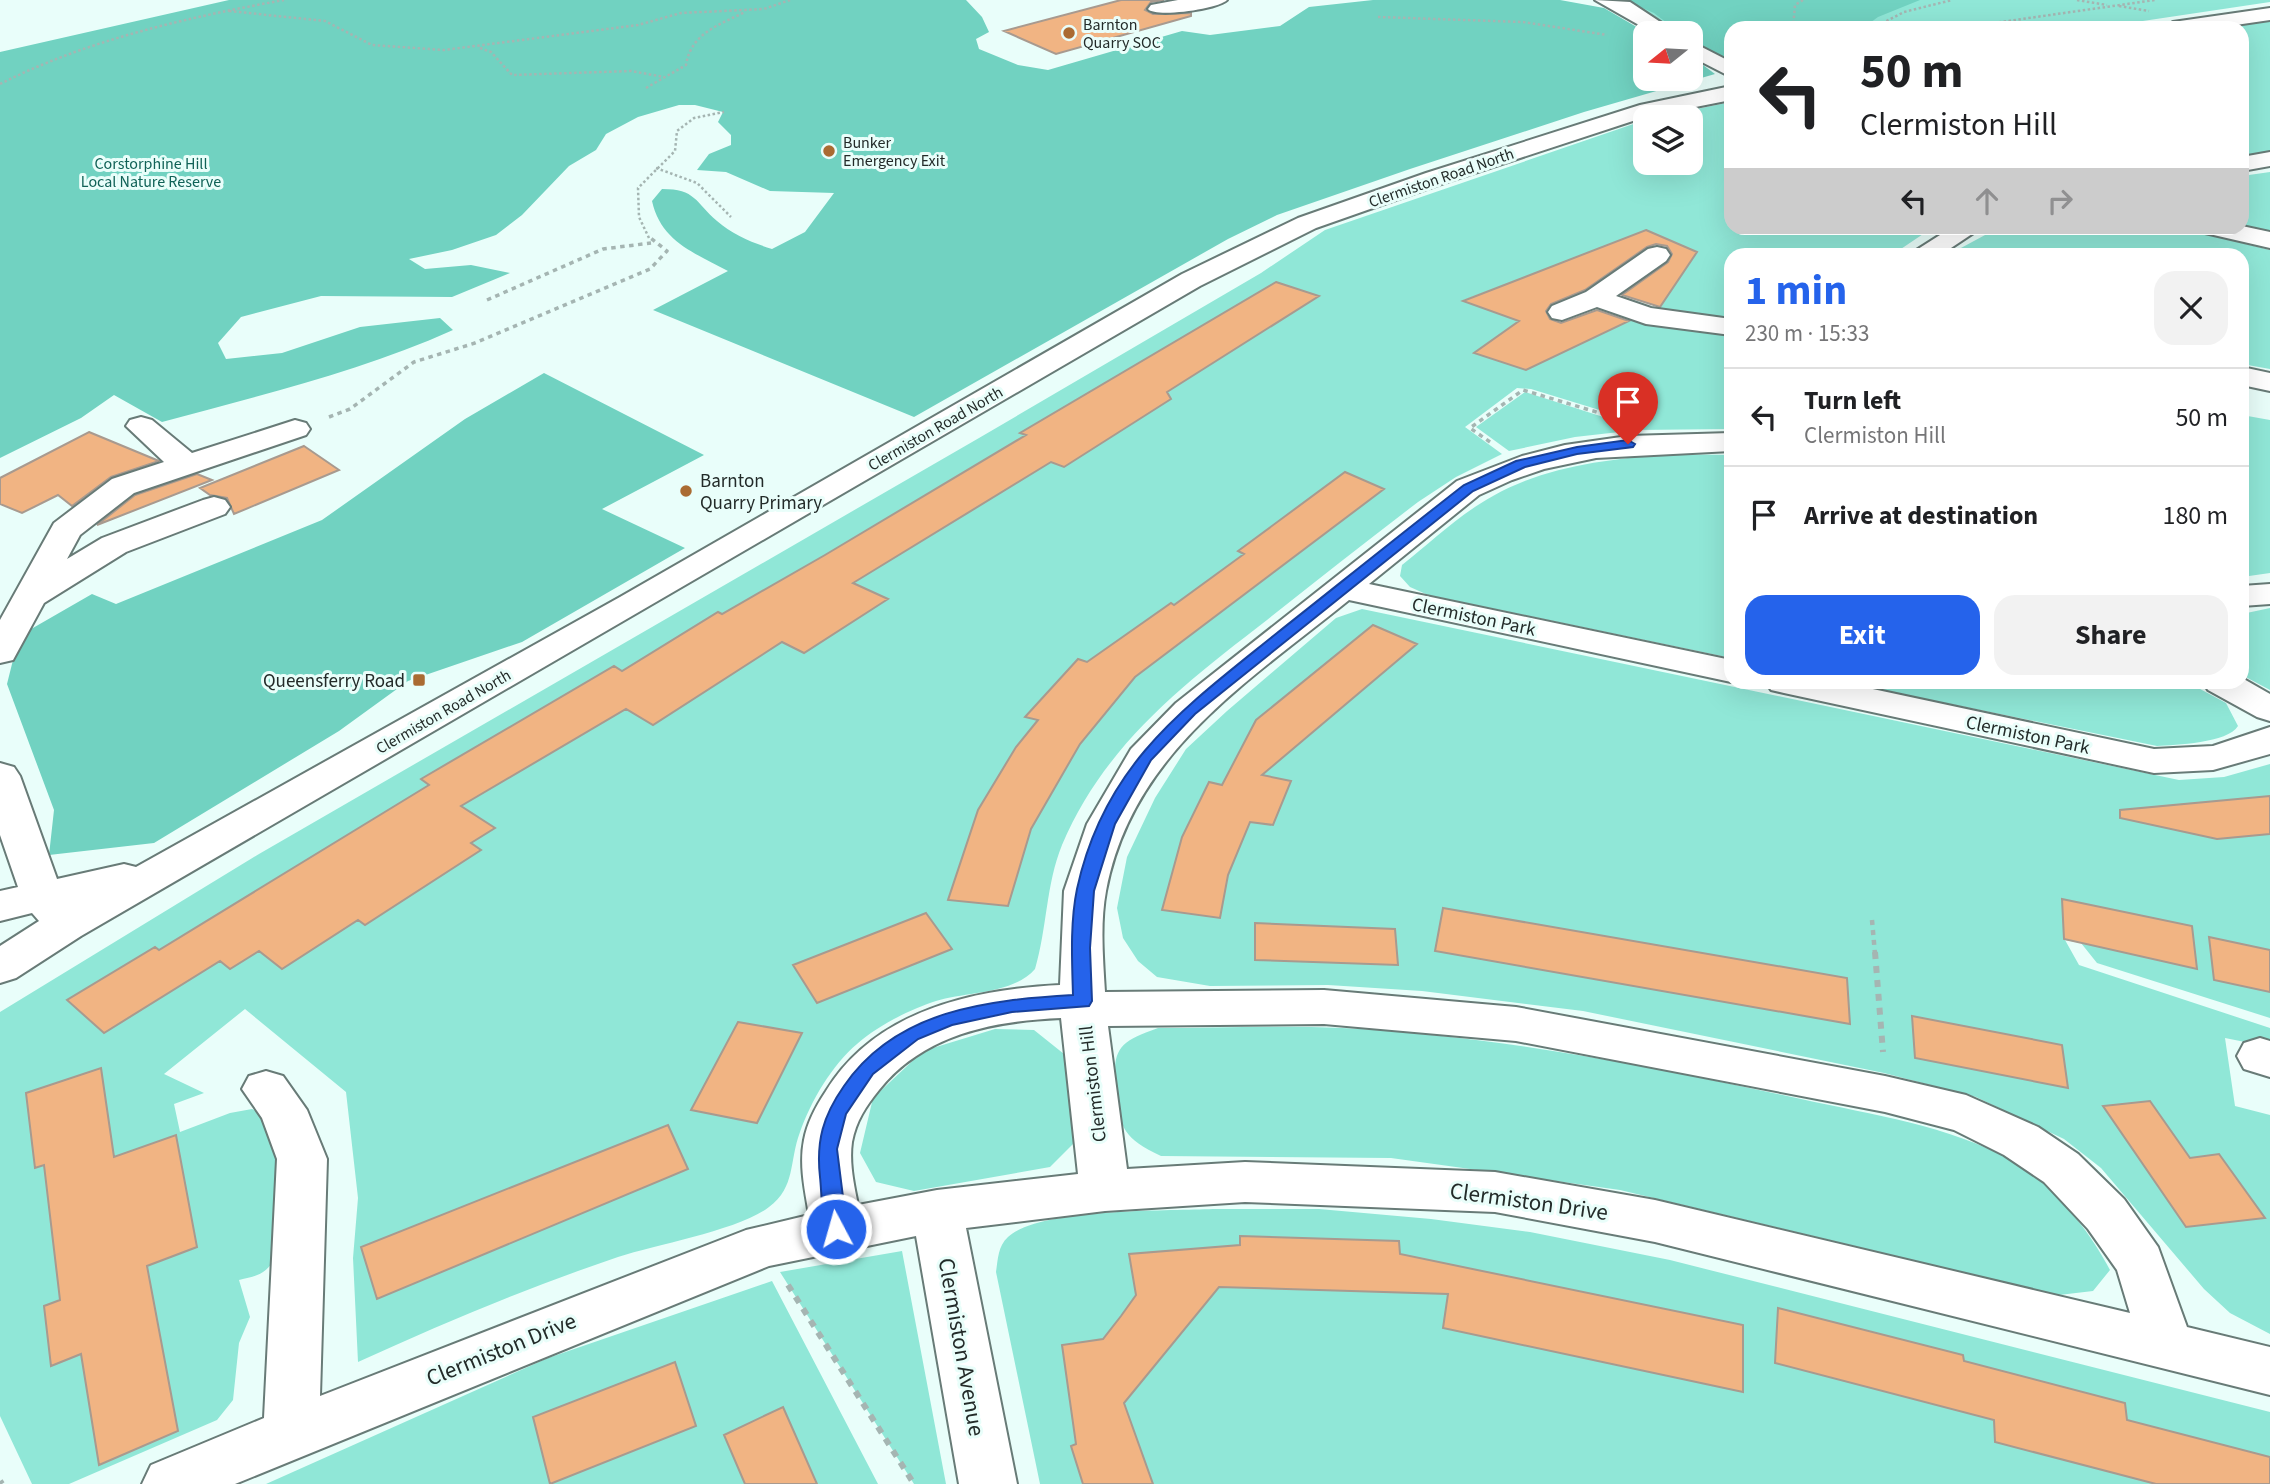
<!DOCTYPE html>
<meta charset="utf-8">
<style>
body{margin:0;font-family:"Source Sans 3",sans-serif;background:#f2f2f2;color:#202124;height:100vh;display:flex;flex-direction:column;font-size:26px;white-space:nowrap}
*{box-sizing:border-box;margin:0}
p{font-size:23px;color:#757577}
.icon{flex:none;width:38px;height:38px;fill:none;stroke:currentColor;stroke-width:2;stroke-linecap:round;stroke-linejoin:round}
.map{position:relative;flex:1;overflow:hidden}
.panel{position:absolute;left:1724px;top:248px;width:525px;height:441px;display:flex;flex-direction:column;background:#fff;border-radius:21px;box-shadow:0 7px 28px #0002}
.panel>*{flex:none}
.top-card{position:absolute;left:1724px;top:21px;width:525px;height:214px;border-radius:21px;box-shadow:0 7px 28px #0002;background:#fff;color:#202124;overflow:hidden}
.needle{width:46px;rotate:252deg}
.controls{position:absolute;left:1633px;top:21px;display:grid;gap:14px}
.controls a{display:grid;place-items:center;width:70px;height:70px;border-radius:14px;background:#fff;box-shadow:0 7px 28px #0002;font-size:35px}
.pin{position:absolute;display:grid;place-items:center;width:60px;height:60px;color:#fff;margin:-72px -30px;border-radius:50% 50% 50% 0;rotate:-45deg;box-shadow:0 0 7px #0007}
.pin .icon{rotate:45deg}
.me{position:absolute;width:77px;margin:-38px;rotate:354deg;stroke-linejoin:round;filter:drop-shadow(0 0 5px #0008)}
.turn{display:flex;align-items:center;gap:24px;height:147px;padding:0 21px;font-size:32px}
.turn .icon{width:91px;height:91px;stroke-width:2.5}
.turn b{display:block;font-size:49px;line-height:60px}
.lanes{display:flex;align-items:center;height:66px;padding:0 21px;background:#0003;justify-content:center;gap:35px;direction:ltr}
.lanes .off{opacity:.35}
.round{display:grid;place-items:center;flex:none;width:74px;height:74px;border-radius:21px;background:#f2f2f2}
.headline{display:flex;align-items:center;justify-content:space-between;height:119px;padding:0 21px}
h1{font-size:42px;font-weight:700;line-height:52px;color:#2563eb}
.button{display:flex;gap:14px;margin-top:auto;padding:14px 21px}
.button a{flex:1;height:80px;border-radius:21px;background:#2563eb;color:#fff;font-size:28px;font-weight:700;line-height:80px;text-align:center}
.button a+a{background:#f2f2f2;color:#202124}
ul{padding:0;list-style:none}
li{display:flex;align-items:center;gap:21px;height:98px;padding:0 21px;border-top:2px solid #e0e0e0}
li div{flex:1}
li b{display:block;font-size:26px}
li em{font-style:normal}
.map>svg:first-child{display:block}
.green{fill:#90e7d7}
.forest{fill:#71d2c1}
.building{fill:#f1b483;stroke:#a89a8f;stroke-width:2}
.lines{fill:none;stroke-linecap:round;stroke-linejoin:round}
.minor-casing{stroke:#687b77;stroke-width:4}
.path-far3{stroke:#a5b5b2;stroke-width:2.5;stroke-dasharray:2.5 2.5;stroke-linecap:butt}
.path-far2{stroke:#a5b5b2;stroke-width:3.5;stroke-dasharray:4.5 4.5;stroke-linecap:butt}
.path-far1{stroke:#a5b5b2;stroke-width:4.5;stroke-dasharray:5 5;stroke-linecap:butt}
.path{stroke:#a5b5b2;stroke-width:6;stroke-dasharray:7 7;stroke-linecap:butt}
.minor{fill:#fff;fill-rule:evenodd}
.route{fill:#2563eb;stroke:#184099;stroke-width:2}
.poi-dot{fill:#aa6b32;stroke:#e9fefa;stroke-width:2.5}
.labels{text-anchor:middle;stroke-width:6;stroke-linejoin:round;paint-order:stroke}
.far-poi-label{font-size:16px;fill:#232b29;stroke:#e9fefa;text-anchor:start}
.far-park-label{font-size:16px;fill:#106257;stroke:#e9fefa}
.far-street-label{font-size:16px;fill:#232b29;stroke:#e9fefa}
.poi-label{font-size:19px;fill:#232b29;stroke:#e9fefa;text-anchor:start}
.street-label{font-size:19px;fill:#232b29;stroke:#e9fefa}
.near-street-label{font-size:23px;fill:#232b29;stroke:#e9fefa}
</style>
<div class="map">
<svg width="2270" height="1484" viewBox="0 0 2270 1484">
<rect width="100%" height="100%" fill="#e9fefa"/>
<path class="green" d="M 1617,0 L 2270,0 L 2270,2 L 2096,28 L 1731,28 L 1731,64 L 1691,41 L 1690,33 L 1678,33 Z
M 2270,21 L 2270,153 L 2242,157 L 2242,28 L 2220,28 Z
M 1731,102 L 1731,228 L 1932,228 L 1892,255 L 1731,256 L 1731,323 L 1655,313 L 1697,252 L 1646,231 L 1464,300 L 1581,344 L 1635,318 L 1731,331 L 1731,429 L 1636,430 L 1619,416 L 1531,389 L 1517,388 L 1465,427 L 1502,454 L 1456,477 L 1418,502 C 1367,541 1317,580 1267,620 C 1183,685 1105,744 1062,845 C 1046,884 1047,929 1035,969 C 1014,994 966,992 936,1001 C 911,1009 877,1026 857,1044 C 832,1065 811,1101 800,1132 C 789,1161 796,1187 769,1207 C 739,1230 658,1244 618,1257 C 529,1287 444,1323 358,1362 L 353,1258 L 358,1198 L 346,1092 L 245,1009 L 164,1074 L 204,1093 L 174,1104 L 180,1132 L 230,1113 L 252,1109 L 269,1116 L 287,1161 L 277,1256 C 266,1274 258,1276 239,1280 L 250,1317 L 239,1343 L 233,1400 L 217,1420 L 69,1484 L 32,1484 L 0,1416 L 0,1012 L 259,854 L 979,438 L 1261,273 L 1325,230 L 1645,120 L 1645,163 L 1690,163 L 1690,117 L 1657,117 Z
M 2270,172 L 2270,231 L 2242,226 L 2242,176 Z
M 1998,228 L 2182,228 L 2270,250 L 2270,369 L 2242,364 L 2242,256 L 1948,255 Z
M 1525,392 L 1616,421 L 1628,431 L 1575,437 L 1509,451 L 1476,427 Z
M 2242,415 L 2270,420 L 2270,573 L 2242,577 Z
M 1666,454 L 1731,455 L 1731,658 L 1428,595 L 1410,587 L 1400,576 L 1402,565 C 1431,542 1460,514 1493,496 C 1546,466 1606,460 1666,454 Z
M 2270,608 L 2270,690 L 2242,675 L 2242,614 Z
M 1362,609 L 2179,780 L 2224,777 L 2270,764 L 2270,1018 L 2097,963 L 2081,943 L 2065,940 L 2079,965 L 2270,1028 L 2270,1047 L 2225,1038 L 2235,1106 L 2270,1115 L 2270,1334 L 2230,1313 L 2204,1289 L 2101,1168 L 2064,1139 L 1976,1097 L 1884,1073 L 1583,1011 L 1422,991 L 1328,985 L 1210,986 L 1157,977 L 1138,961 L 1123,938 L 1117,908 L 1127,857 L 1155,798 L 1186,749 L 1227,711 L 1336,618 Z
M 1847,683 L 2189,683 L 2226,703 L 2238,726 C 2228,743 2175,745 2157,746 Z
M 1158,1028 C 1219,1028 1281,1025 1342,1028 C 1497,1036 1650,1066 1801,1099 C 1873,1115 1948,1125 2013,1161 C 2053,1184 2089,1230 2110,1270 L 2093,1291 L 2059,1295 L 1620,1190 L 1391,1158 L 1161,1156 C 1124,1138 1120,1130 1116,1090 C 1112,1049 1118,1042 1158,1028 Z
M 995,1029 L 1034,1030 L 1064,1054 L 1077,1140 L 1050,1167 L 914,1191 L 876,1182 L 860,1153 L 873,1098 L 923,1051 Z
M 1213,1209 L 1319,1209 L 1431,1219 L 1530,1232 L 1670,1260 L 2270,1412 L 2270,1484 L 1040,1484 L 996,1272 C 998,1259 998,1246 1008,1237 C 1038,1208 1169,1211 1213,1209 Z
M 902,1251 L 946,1484 L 914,1484 L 780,1272 Z
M 772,1281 L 878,1484 L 266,1484 L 548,1358 Z"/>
<path class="forest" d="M 229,0 L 966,0 L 982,17 L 989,32 L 976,39 L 979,49 L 1018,65 L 1048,70 L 1182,31 L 1210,35 L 1280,26 L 1309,7 L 1373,0 L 1560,0 L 1604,8 L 1647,33 L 1645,79 L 1690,79 L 1691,56 L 1715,74 L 1584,112 L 1410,169 L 1277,215 L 1228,239 L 914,417 L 653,310 L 728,271 C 695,253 661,242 652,201 L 662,189 C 696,189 695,202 717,221 C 733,235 753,243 772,249 L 805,232 L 834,193 L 770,191 L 726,172 L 697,170 L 709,154 L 731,145 L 731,135 L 718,122 L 723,112 L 695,105 L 679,105 L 638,117 L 606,134 L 596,150 L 569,166 L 522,215 L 496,235 L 452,250 L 409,259 L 425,269 L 471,265 L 510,273 L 452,297 L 321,296 L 241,317 L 218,343 L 226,359 L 282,353 L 360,327 L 440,318 L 453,330 C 360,372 260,395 162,422 L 114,395 L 81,418 L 0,458 L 0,52 Z
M 1624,0 L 1920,0 L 1878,17 L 1863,28 L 1731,28 L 1731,55 L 1718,57 L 1691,41 L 1690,33 L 1680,33 L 1654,13 Z
M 544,373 L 704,455 L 602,509 L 685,548 L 522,642 L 408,681 L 339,731 L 154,843 L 49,855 L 54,810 L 7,684 L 19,636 L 92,594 L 116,604 L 322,520 L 465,419 Z"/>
<path class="building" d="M 1121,0 L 1164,0 L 1151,2 L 1145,10 L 1153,14 L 1191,13 L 1191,16 L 1056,54 L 1004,31 Z
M 1646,230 L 1697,252 L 1660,307 L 1622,295 L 1668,262 L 1672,254 L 1667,246 L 1656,244 L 1647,247 L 1585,290 L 1551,304 L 1546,311 L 1550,319 L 1561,323 L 1597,310 L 1629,321 L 1526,370 L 1474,353 L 1519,321 L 1463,301 Z
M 1276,282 L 1319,296 L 1167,392 L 1171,399 L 1064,467 L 1051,462 L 853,583 L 888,599 L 804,653 L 782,642 L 653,725 L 626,709 L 461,806 L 495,828 L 471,843 L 481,850 L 365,925 L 358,920 L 282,969 L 259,951 L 230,969 L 220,961 L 104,1033 L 67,1000 L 155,947 L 159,950 L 429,785 L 421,779 L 614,666 L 622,671 L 718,612 L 722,614 L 825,555 L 1026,435 L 1020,433 Z
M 89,432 L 159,461 L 111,477 L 72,506 L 58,495 L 22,513 L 0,504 L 0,478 Z
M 304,446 L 339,470 L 234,514 L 227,498 L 210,495 L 200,488 Z
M 1345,472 L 1384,489 L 1135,677 L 1080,744 L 1031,829 L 1008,906 L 948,900 L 978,810 L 1016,747 L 1038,720 L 1025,717 L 1078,659 L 1087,662 L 1171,603 L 1174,605 L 1244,554 L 1238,551 Z
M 197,474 L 212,480 L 97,525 L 135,495 Z
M 1373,625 L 1417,644 L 1262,775 L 1291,781 L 1273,825 L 1250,822 L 1228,875 L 1220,918 L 1162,910 L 1182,837 L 1209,782 L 1222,785 L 1256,720 Z
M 2270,796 L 2270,834 L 2217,839 L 2120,818 L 2120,810 Z
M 2062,899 L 2192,926 L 2197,969 L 2064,939 Z
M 1443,908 L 1847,978 L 1850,1024 L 1435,951 Z
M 926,913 L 952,949 L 817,1003 L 793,965 Z
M 1255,923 L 1395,929 L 1398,965 L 1255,960 Z
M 2209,937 L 2270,950 L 2270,992 L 2214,980 Z
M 1912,1016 L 2062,1045 L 2068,1088 L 1915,1058 Z
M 738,1022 L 802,1033 L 757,1123 L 691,1110 Z
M 101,1068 L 114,1157 L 176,1135 L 197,1247 L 147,1266 L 178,1431 L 99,1465 L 81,1354 L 51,1366 L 44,1306 L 60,1300 L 44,1165 L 35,1168 L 26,1093 Z
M 2150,1101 L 2190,1158 L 2219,1154 L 2265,1218 L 2186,1227 L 2103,1106 Z
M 668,1125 L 688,1169 L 377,1299 L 361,1247 Z
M 1240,1236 L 1399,1241 L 1400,1254 L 1743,1325 L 1743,1392 L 1443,1328 L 1448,1294 L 1219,1287 L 1124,1403 L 1153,1484 L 1083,1484 L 1071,1446 L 1076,1444 L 1062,1345 L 1103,1339 L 1121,1316 L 1136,1295 L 1129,1254 L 1240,1245 Z
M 1778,1308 L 1963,1355 L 1964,1361 L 2125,1403 L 2127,1420 L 2270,1457 L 2270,1484 L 2156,1484 L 1995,1442 L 1994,1420 L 1775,1363 Z
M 675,1362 L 696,1426 L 550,1484 L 533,1417 Z
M 783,1407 L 817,1484 L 745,1484 L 724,1435 Z"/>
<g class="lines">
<defs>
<path id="minor" d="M 1178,0 L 1227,0 C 1219,9 1155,18 1148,9 L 1151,5 Z
M 1595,0 L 1630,2 L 1677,33 L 1653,33 Z
M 2270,8 L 2270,20 L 2215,28 L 2163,28 L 2173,22 Z
M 1690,41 L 1731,62 L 1731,77 L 1690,56 Z
M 1731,86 L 1731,100 L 1645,117 L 1444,183 L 1316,228 L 1200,286 L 81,936 L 16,978 L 0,983 L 0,946 L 39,921 L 32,913 L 0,921 L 0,891 L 18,887 L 0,835 L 0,763 L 14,767 L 20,776 L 57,879 L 124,864 L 136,867 L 620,597 L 1182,274 L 1298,218 L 1426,173 L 1640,105 Z
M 2270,152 L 2270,166 L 2242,171 L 2242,157 Z
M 2242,226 L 2270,232 L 2270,248 L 2205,233 L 2201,228 Z
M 1951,228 L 1981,228 L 1939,256 L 1907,256 Z
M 1657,247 L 1666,249 L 1670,255 L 1666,261 L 1616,296 L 1651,308 L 1731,319 L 1731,335 L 1646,324 L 1597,307 L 1562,320 L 1552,318 L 1548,312 L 1552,306 L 1586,292 L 1648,249 Z
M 2242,367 L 2270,373 L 2270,391 L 2242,385 Z
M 141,417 L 152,420 L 192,453 L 295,420 L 306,423 L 310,429 L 306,435 L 134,493 L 80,535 L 67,559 L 102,538 L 203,500 L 214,497 L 225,500 L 230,507 L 225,514 L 126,552 L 44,603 L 13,660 L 0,663 L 0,620 L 54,523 L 112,479 L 164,462 L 126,426 L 130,420 Z
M 1731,433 L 1731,451 L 1596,458 L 1544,469 L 1512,480 L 1479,495 L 1369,584 L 1731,660 L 1731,682 L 1349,600 C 1248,682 1132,753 1106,891 C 1100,923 1103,959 1105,992 L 1324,990 L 1516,1007 L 1885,1076 L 1966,1095 L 2038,1127 L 2078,1154 L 2124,1199 L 2158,1247 L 2187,1327 L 2270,1347 L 2270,1395 L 1655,1242 L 1495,1212 L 1245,1202 L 1105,1211 L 966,1228 L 1017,1484 L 959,1484 L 916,1236 L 769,1266 L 235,1484 L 142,1484 L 151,1465 L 264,1418 L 277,1159 L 262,1118 L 242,1089 L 249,1076 L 266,1071 L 283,1076 L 307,1110 L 327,1159 L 320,1396 L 746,1230 L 809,1215 C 805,1191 799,1165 804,1140 C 807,1123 816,1106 826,1091 C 875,1011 972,989 1060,985 L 1064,891 L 1087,824 L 1131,749 L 1176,703 L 1457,481 L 1522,456 L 1565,445 L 1628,436 ZM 1061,1018 L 1078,1174 L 937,1190 L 858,1205 C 854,1185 849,1163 852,1142 C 856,1121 866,1106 879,1090 C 924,1034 993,1021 1061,1018 ZM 1324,1024 L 1516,1041 L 1885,1112 L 1954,1130 L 2004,1155 L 2044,1182 L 2088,1229 L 2117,1270 L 2130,1313 L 1655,1200 L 1495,1172 L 1245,1162 L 1127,1169 L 1108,1026 Z
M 2270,584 L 2270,604 L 2242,606 L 2242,586 Z
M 2242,678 L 2270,694 L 2270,721 L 2257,717 L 2208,690 L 2203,682 L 2242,682 Z
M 1766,682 L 1840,682 L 2154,749 L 2213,746 L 2270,727 L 2270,754 L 2213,770 L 2154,773 L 1784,693 L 1771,690 Z
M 2260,1038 L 2270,1041 L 2270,1077 L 2244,1069 L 2237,1056 L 2244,1043 Z"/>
</defs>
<use href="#minor" class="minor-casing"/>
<path class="path-far3" d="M 2077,0 L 2107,5
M 2119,6 L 2149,11
M 229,11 L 325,21 L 372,45 L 444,50 L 638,25 L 681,13 L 764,9 L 790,0
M 1378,17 L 1523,22 L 1607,35
M 1793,28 L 1795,5 L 1803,0
M 1873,28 L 1904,12 L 1952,0
M 1959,28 L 2155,0
M 480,48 L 491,52 L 512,75 L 631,71 L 664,77
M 0,84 C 90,39 185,18 284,0
M 646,88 L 686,65 C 691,33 719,25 745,12
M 656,168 L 697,183 L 731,217
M 649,238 L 639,217 L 638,188 L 675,151 L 677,131 L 694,118 L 724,112"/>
<path class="path-far2" d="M 487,300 L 603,249 L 651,243
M 329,417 L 350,409 L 414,362 L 475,343 L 650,269 L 667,251 L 648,236
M 1490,442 L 1470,428 L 1523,390 L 1603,414"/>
<path class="path-far1" d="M 1872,920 L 1875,954"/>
<path class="path" d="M 1875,952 L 1883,1052
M 788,1285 L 914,1484
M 0,1481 L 2,1484"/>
<use href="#minor" class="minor"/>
</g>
<path class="route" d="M 1628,440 L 1635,444 L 1633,447 L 1577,454 L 1525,467 L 1473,491 L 1195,714 L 1151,760 L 1115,824 L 1094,891 L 1090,948 L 1092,1001 L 1089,1006 L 1012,1012 L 952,1025 L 918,1039 L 873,1074 L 846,1114 L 837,1149 L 847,1229 L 844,1235 L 836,1237 L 829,1235 C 821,1219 822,1195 820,1177 C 816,1141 823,1116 844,1086 C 896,1010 987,1000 1073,995 C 1072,960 1070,923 1077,889 C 1104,764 1184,708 1277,633 C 1339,584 1401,534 1464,485 L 1516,461 L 1577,447 Z"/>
<g class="poi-dot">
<circle cx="1069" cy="33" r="7"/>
<circle cx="829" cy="151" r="7"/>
<circle cx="686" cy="491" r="7"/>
<rect x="412" y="673" width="14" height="14" rx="3.5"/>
</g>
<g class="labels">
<g class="far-poi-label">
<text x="1083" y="30">Barnton<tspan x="1083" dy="18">Quarry SOC</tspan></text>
<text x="843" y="148">Bunker<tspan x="843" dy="18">Emergency Exit</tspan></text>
</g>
<g class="far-park-label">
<text x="151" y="169">Corstorphine Hill<tspan x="151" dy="18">Local Nature Reserve</tspan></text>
</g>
<g class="far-street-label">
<text transform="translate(1441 177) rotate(-19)" y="6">Clermiston Road North</text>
<text transform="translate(935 428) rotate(-30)" y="6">Clermiston Road North</text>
<text transform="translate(443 711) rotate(-30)" y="6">Clermiston Road North</text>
</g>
<g class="poi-label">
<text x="700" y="487">Barnton<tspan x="700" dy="22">Quarry Primary</tspan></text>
<text x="405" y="687" text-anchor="end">Queensferry Road</text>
</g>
<g class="street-label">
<text transform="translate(1474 616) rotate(12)" y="7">Clermiston Park</text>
<text transform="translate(2028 734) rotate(12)" y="7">Clermiston Park</text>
<text transform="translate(1092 1084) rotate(-97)" y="7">Clermiston Hill</text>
</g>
<g class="near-street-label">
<text transform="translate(1529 1201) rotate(8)" y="8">Clermiston Drive</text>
<text transform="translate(962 1347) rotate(80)" y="8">Clermiston Avenue</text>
<text transform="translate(501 1349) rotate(-22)" y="8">Clermiston Drive</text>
</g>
</g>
</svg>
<div class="controls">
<a><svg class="needle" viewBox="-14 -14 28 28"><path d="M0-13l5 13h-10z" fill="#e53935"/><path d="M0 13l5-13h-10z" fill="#757577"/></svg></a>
<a><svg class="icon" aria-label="layers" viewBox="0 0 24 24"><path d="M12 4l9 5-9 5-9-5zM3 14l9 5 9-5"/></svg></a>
</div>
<div class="pin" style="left:1628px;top:444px;background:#d93025"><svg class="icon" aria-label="arrive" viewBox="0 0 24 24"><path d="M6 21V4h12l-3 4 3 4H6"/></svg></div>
<svg class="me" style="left:836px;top:1229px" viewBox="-20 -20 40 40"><circle r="17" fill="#2563eb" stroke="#fff" stroke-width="3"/><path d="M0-11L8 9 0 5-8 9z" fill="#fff"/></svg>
<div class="top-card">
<div class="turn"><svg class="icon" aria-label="left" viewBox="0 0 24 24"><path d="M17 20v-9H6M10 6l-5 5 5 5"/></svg><div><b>50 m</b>Clermiston Hill</div></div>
<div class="lanes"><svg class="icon" aria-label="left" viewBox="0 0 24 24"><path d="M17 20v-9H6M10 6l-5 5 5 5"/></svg><svg class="icon off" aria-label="ahead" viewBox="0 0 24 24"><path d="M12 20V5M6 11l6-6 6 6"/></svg><svg class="icon off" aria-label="right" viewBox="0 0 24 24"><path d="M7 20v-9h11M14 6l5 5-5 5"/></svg></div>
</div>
<section class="panel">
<div class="headline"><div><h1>1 min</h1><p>230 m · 15:33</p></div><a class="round"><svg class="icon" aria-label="close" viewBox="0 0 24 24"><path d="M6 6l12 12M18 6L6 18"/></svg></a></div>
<ul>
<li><svg class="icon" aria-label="left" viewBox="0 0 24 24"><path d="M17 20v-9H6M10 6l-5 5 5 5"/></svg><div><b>Turn left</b><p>Clermiston Hill</p></div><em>50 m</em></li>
<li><svg class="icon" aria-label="arrive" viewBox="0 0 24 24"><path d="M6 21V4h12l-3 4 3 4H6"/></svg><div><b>Arrive at destination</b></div><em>180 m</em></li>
</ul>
<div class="button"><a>Exit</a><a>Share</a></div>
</section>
</div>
